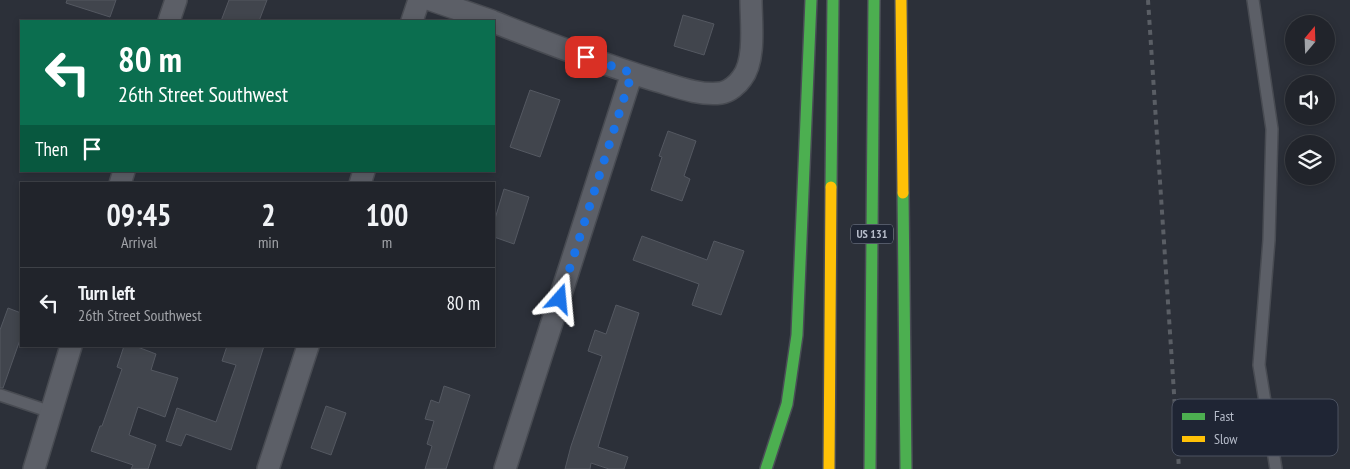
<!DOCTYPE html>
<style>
body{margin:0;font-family:"PT Sans Narrow",sans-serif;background:#2d3037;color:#f1f3f6;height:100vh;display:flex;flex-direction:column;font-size:19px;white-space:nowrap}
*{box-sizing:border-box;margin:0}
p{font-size:16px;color:#a2a4a9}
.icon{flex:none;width:28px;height:28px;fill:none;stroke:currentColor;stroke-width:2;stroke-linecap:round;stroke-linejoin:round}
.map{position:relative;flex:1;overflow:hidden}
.drawer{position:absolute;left:20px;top:182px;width:475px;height:165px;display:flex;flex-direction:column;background:#21242b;border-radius:0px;box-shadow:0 2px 8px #0003,0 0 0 1px #3e4147}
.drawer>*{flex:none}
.top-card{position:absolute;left:20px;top:20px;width:475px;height:152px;border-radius:0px;box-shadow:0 2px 8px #0003,0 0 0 1px #3e4147;background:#0b6e4f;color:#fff;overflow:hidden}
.needle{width:32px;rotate:19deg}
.fabs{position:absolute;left:1285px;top:15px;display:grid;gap:10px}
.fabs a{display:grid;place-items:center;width:50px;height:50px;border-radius:50%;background:#21242b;box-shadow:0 2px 8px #0003,0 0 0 1px #3e4147;font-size:25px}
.pin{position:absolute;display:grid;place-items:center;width:42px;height:42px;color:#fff;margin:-21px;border-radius:10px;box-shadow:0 2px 8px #0006}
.me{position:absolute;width:55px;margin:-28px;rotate:18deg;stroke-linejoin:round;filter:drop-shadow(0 0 4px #0008)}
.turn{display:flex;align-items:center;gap:18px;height:105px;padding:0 15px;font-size:22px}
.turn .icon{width:65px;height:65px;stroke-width:2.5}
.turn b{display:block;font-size:35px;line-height:42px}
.then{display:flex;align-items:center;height:48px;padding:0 15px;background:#0003;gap:10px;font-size:19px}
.eta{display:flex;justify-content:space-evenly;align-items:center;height:85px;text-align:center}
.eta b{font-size:30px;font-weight:700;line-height:35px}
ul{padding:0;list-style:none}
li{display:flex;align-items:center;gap:15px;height:70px;padding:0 15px;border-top:1px solid #3e4147}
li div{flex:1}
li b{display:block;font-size:19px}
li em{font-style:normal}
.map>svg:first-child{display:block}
.building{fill:#41454d;stroke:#545861}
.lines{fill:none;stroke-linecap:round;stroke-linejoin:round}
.lane-casing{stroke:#484b52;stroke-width:14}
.street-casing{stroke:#484b52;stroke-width:24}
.fast-casing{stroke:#494c55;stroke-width:14}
.slow-casing{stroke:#494c55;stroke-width:14}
.lane{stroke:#5c5f67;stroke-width:11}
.street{stroke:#5c5f67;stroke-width:21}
.fast{stroke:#4caf50;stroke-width:11}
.slow{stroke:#ffc107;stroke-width:11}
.rail{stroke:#5a5e65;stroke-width:4;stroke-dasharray:5 5;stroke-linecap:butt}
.route{stroke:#1a73e8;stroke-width:9;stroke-dasharray:0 16.2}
.labels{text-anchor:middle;stroke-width:4.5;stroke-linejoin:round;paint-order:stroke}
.shield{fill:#1f2534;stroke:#898f9d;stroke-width:1}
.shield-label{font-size:12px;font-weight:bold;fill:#b6bcca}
.key{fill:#1f2534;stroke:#4c5261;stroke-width:1}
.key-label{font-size:14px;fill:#b6bcca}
</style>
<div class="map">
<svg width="1350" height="469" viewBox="0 0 1350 469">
<rect width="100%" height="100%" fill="#2c3039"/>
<path class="building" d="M 67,0 L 116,0 L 110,17 L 66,3 Z
M 229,0 L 267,0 L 259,21 L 221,21 Z
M 683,15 L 714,24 L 704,55 L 674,46 Z
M 530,90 L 560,100 L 540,157 L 510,147 Z
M 668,131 L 696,141 L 684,176 L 690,179 L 682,201 L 651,190 L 662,157 L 659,156 Z
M 504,189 L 529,197 L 514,244 L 494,237 L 494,222 Z
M 642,236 L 707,260 L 714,241 L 744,251 L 721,315 L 692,305 L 699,284 L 633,260 Z
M 616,305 L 639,313 L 598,447 L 628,457 L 624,469 L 609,469 L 591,463 L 590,469 L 565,469 L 571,446 L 602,356 L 588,351 L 595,330 L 606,334 Z
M 8,308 L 21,313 L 21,337 L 3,388 L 0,388 L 0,330 Z
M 124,346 L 135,346 L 156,354 L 151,370 L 178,378 L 165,417 L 138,407 L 129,435 L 156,445 L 148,469 L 131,469 L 133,465 L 91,451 L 100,426 L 102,426 L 122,369 L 117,367 Z
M 227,346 L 264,346 L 231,450 L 186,434 L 181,446 L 166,441 L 177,408 L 216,422 L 236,365 L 222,361 Z
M 444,386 L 470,395 L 446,469 L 425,469 L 432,446 L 427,444 L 434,421 L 425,419 L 431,400 L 439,403 Z
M 326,406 L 346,413 L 331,455 L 311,448 Z"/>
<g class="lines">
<defs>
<path id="lane" d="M 1253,0 L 1272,129 L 1269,240 L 1259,365 L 1276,469
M 0,395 L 51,412"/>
<path id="street" d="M 431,0 L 492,21
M 169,21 L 176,0
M 412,21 L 419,0
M 494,22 C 547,43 600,63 654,80 C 675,86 699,96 721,93 C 729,92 738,84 742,78 C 756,60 751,22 751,0
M 120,184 L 124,171
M 360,184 L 364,171
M 34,469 L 71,346
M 268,469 L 308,346
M 505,469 L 632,73"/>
<path id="fast" d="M 831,187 L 833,0
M 903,193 L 906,469
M 766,469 L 787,404 L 797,335 L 811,0
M 870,469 L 874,0"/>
<path id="slow" d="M 901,0 L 903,193
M 829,469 L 831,187"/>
</defs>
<use href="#lane" class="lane-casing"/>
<use href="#street" class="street-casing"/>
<use href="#fast" class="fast-casing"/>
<use href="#slow" class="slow-casing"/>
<use href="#lane" class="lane"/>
<use href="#street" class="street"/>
<use href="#fast" class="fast"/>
<use href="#slow" class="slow"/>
<path class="rail" d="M 1148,0 L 1179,469"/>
</g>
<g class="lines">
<path class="route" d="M 560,299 L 632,73 L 586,57"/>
</g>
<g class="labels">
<rect class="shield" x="851" y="224.5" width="42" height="19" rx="4"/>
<g class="shield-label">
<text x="872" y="238">US 131</text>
</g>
</g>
<rect x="1172" y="399" width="166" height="57" rx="8" class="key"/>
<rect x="1182" y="413" width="23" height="7" fill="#4caf50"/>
<rect x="1182" y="436" width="23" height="6" fill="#ffc107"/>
<g class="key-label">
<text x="1214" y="421">Fast</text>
<text x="1214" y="444">Slow</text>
</g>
</svg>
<div class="fabs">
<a><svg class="needle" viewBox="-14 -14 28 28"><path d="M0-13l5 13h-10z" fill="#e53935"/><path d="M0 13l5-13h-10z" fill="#a2a4a9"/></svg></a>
<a><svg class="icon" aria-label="sound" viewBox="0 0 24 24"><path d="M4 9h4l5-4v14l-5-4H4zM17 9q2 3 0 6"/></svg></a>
<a><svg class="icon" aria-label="layers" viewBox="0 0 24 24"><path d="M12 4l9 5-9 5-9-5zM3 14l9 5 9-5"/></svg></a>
</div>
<div class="pin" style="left:586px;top:57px;background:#d93025"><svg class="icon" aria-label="arrive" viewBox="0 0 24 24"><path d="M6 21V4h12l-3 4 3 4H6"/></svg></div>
<svg class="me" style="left:560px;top:299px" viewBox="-20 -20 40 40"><path d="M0-17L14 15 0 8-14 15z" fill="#1a73e8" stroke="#fff" stroke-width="4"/></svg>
<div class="top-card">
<div class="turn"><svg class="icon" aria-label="left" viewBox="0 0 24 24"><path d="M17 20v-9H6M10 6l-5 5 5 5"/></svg><div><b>80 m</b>26th Street Southwest</div></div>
<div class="then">Then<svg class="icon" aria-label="arrive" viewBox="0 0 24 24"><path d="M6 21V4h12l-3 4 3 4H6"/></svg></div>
</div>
<section class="drawer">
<div class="eta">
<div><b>09:45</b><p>Arrival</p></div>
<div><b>2</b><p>min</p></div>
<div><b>100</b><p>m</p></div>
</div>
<ul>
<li><svg class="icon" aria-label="left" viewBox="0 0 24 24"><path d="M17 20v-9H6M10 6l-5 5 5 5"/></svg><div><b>Turn left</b><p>26th Street Southwest</p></div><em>80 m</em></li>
</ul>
</section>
</div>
